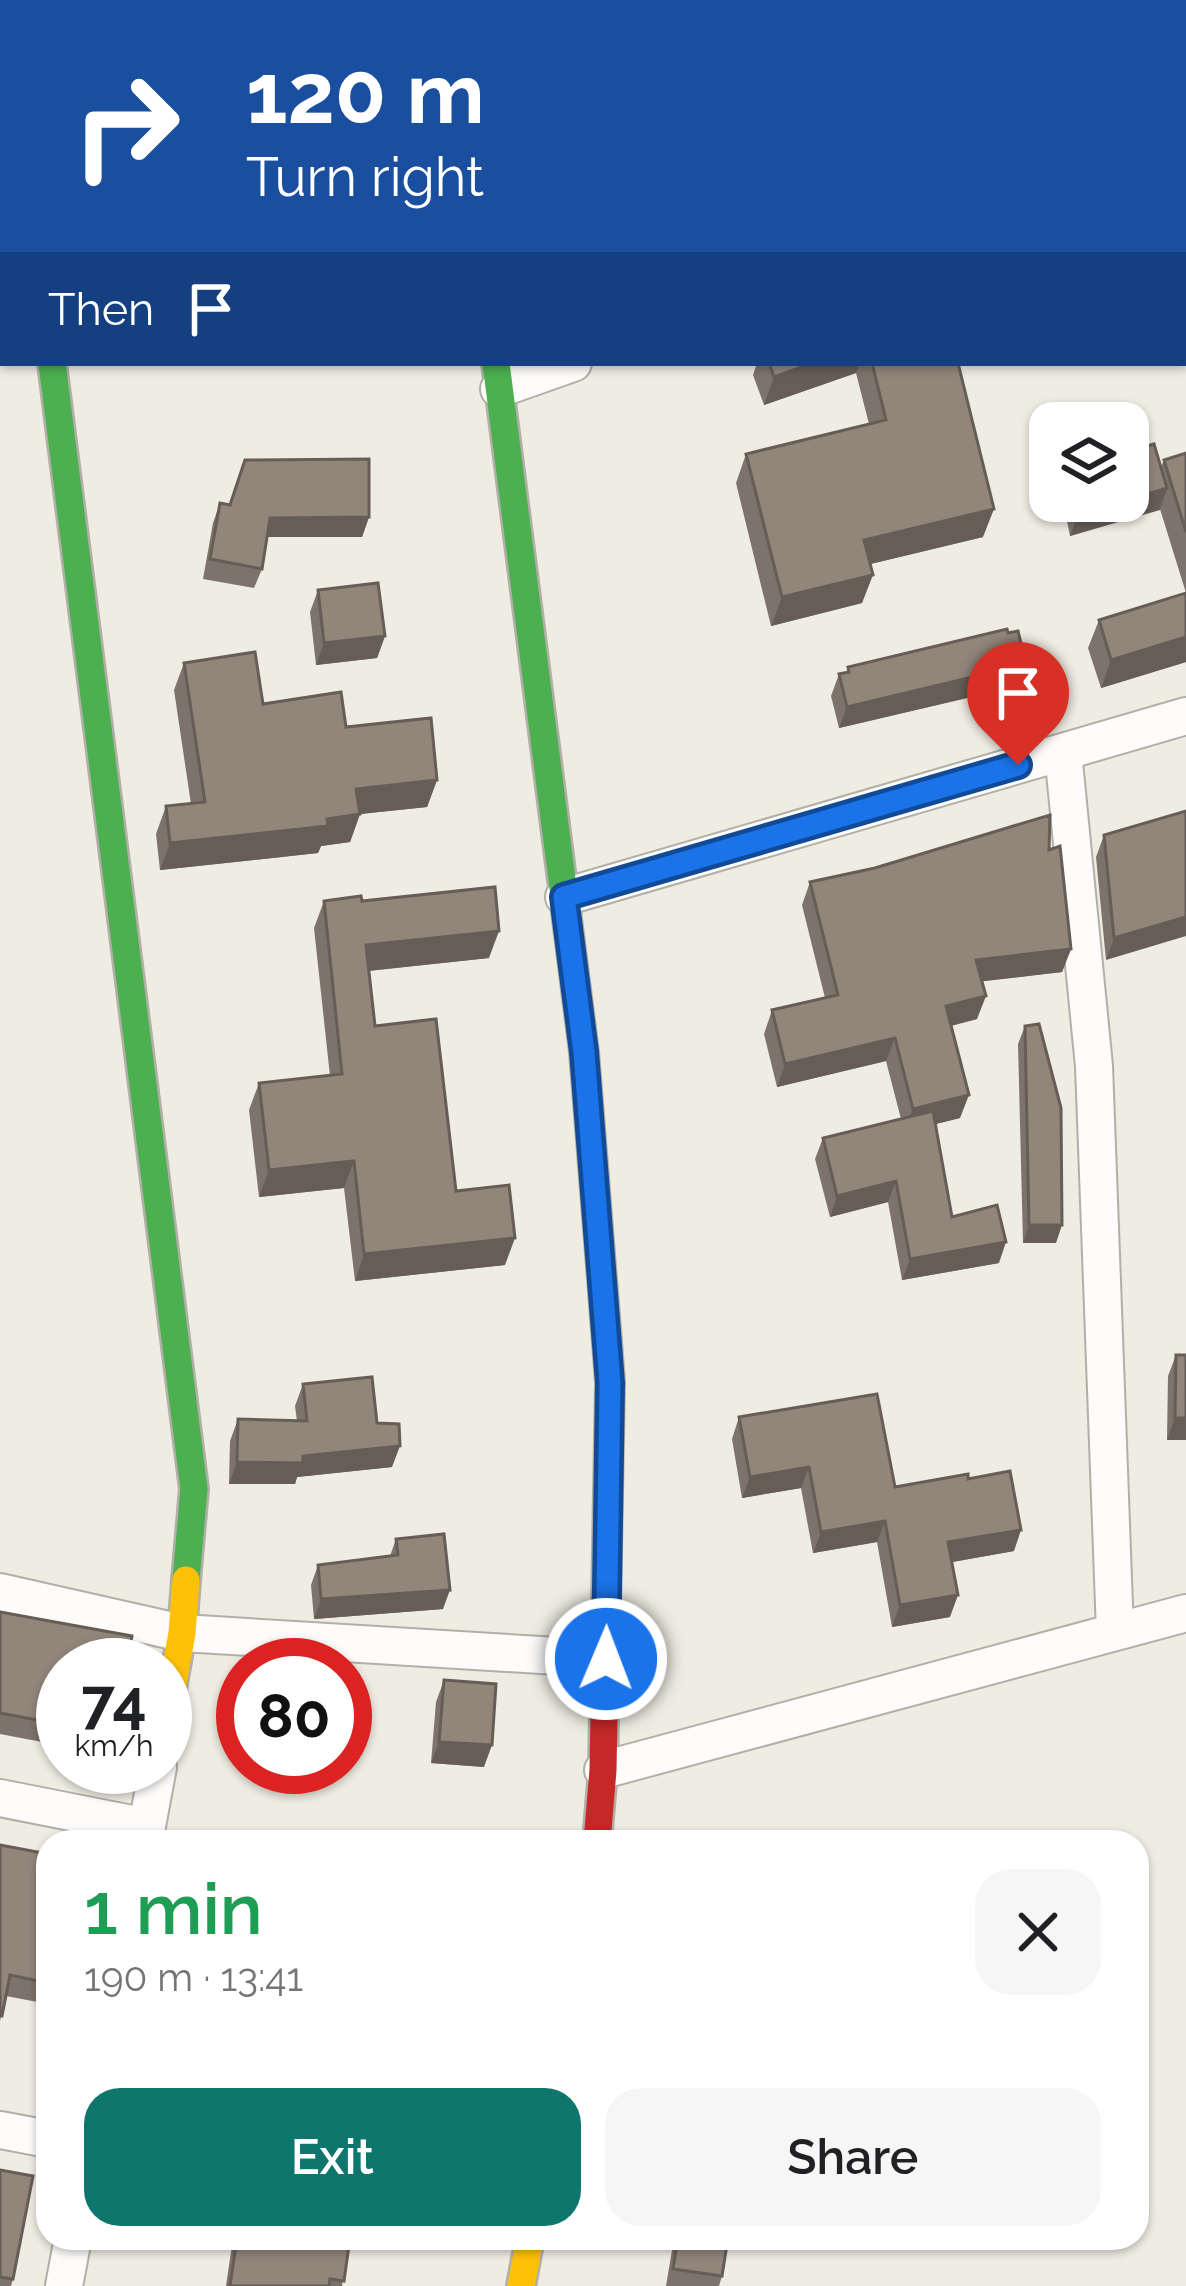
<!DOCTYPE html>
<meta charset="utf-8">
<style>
body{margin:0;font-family:Raleway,sans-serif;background:#f6f6f6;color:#202124;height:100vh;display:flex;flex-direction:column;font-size:45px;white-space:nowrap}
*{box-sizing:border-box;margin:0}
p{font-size:39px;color:#757577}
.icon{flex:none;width:66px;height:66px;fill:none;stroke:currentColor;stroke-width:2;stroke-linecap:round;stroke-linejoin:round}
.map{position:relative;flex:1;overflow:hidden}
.panel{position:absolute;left:36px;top:1830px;width:1113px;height:420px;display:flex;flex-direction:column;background:#fff;border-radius:36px;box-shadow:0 3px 9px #0004}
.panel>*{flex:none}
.banner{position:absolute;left:0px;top:0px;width:1188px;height:366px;box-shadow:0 3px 9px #0004;background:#1a4fa0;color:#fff;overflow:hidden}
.tools{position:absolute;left:1029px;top:402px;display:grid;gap:24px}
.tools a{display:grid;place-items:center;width:120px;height:120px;border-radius:24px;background:#fff;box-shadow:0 3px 9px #0004;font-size:60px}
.speed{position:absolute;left:36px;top:1638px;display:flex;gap:24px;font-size:60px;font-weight:700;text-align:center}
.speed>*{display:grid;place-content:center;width:156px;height:156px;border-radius:50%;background:#fff;box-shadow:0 3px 9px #0004;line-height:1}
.speed small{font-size:30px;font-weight:400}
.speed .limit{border:18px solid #d22;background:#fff;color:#111}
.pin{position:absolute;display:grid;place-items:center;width:102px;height:102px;color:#fff;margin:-123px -51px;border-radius:50% 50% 50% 0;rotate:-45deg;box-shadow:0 0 12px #0007}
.pin .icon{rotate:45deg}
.me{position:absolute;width:132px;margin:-66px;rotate:1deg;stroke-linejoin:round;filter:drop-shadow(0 0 9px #0008)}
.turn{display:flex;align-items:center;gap:42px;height:252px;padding:0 48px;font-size:54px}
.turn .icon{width:156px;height:156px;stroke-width:2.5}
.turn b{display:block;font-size:84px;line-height:102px}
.then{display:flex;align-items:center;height:114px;padding:0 48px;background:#0003;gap:24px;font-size:45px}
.round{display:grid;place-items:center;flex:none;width:126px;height:126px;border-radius:36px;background:#f6f6f6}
.headline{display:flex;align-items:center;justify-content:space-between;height:204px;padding:0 48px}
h1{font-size:72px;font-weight:600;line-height:90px;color:#1e9e55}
.primary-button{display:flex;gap:24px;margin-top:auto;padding:24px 48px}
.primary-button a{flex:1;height:138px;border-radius:36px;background:#0f766e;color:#fff;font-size:48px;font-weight:600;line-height:138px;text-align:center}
.primary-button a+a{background:#f6f6f6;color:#202124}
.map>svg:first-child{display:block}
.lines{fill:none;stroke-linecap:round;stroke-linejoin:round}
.street-casing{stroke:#b1afa8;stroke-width:40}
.fast-casing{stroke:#b1afa8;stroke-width:32}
.slow-casing{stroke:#b1afa8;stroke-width:32}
.jam-casing{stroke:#b1afa8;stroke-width:32}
.street{stroke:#fdfcfb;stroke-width:36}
.fast{stroke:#4caf50;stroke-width:27}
.slow{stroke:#ffc107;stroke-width:27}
.jam{stroke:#c62828;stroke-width:27}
.wall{fill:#7e736a}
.shaded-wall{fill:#665e56}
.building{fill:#92867b;stroke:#665e56;stroke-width:3}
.route-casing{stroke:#114b97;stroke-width:30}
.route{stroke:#1a73e8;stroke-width:21}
</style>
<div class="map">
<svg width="1186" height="2286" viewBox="0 0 1186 2286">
<rect width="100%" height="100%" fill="#efece2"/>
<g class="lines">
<defs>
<path id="street" d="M 2,0 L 3,5
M 949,0 L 950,3
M 1185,142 L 1186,141
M 499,389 L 573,363
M 1063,752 L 1094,1066 L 1115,1632
M 564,897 L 1186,716
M 0,1592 L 182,1633 L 606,1659
M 603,1770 L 1186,1613
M 0,1798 L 147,1827
M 144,1842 L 158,1767
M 0,2130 L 48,2139
M 64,2286 L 73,2238"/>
<path id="fast" d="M 449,0 L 450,3
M 52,363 L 194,1489 L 186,1580
M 496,363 L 584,1052 L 607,1342"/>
<path id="slow" d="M 165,1728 L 182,1633 L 186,1580
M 521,2286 L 530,2238"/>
<path id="jam" d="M 597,1842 L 603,1770 L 610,1383 L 607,1342"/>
</defs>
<use href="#street" class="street-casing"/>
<use href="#fast" class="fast-casing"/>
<use href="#slow" class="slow-casing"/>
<use href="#jam" class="jam-casing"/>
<use href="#street" class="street"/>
<use href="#fast" class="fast"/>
<use href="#slow" class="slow"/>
<use href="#jam" class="jam"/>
</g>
<path class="wall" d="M 757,363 L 958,363 L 983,537 L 870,564 L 862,603 L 771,626 L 736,483 L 746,454 L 869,424 L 856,373 L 764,405 L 753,375 Z
M 1186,453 L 1186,662 L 1101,688 L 1088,648 L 1099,620 L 1186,593 L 1160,509 L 1070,536 L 1063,501 L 1128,501 L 1161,467 L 1164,460 Z
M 220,503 L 369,517 L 362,537 L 267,537 L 262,569 L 254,588 L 203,579 L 213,523 Z
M 318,590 L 385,636 L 377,658 L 316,665 L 310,612 Z
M 1008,633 L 1018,686 L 839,728 L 831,696 L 839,674 L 846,673 L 848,667 Z
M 184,663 L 263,704 L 346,727 L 437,780 L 427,807 L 360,814 L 350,842 L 321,846 L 318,853 L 160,870 L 156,834 L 166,806 L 191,804 L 174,690 Z
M 1186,811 L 1106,960 L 1096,857 L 1104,835 Z
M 1049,850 L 1071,949 L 1062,972 L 982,981 L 977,1019 L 951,1026 L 960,1118 L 935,1124 L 952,1217 L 999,1263 L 902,1280 L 888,1202 L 830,1217 L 815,1159 L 823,1138 L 901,1119 L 886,1061 L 777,1087 L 764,1034 L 772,1010 L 825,998 L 802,905 L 810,882 Z
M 324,901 L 362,901 L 489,958 L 369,971 L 375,1026 L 456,1191 L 505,1265 L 355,1281 L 344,1188 L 259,1197 L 249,1110 L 259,1083 L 330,1076 L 314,928 Z
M 1025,1026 L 1056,1243 L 1023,1243 L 1018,1044 Z
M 1176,1355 L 1186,1440 L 1167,1440 L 1168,1376 Z
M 303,1384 L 377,1423 L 392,1467 L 297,1477 L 295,1484 L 229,1484 L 230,1441 L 238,1419 L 297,1421 L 295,1406 Z
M 739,1417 L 895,1487 L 968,1479 L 1014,1551 L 952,1562 L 950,1617 L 892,1627 L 877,1542 L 813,1553 L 801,1488 L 742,1498 L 732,1439 Z
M 396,1539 L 443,1609 L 314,1619 L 311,1585 L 318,1565 L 390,1556 Z
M 0,1612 L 63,1665 L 63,1746 L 0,1734 Z
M 444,1680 L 484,1767 L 431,1763 L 436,1702 Z
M 0,1845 L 48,1854 L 48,2004 L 6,1996 L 0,2021 Z
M 0,2170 L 13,2279 L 11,2286 L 0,2286 Z
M 233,2238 L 350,2238 L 342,2286 L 226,2286 Z
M 674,2238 L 728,2238 L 722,2276 L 719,2286 L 666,2286 Z"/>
<path class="shaded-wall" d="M 813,363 L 860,363 L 856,373 L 764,405 L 774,377 Z
M 1167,488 L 1160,510 L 1070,536 L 1078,515 Z
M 994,509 L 983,537 L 854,568 L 864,540 Z
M 369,517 L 362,537 L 263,537 L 270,518 Z
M 873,575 L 862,603 L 771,626 L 782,597 Z
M 385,636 L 377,658 L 316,665 L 324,643 Z
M 1186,637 L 1186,662 L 1101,688 L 1111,660 Z
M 1026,664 L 1018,686 L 839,728 L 847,707 Z
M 437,780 L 427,807 L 360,814 L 350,842 L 321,846 L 318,853 L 160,870 L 170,843 L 327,819 L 356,789 Z
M 1186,917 L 1186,936 L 1106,960 L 1114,938 Z
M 499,931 L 489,958 L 356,972 L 366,945 Z
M 1071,949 L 1062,972 L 968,983 L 976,960 Z
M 986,996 L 977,1019 L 938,1029 L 946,1006 Z
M 895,1038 L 886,1061 L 777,1087 L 785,1064 Z
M 969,1095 L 960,1118 L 904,1132 L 913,1109 Z
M 354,1161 L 344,1188 L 259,1197 L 269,1170 Z
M 896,1181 L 888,1202 L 830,1217 L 837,1196 Z
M 1029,1225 L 1062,1225 L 1056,1243 L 1023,1243 Z
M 515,1238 L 505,1265 L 355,1281 L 364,1254 Z
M 1006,1242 L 999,1263 L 902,1280 L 910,1259 Z
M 1175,1418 L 1186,1418 L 1186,1440 L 1167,1440 Z
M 400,1446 L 392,1467 L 297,1477 L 295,1484 L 229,1484 L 237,1462 Z
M 809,1467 L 801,1488 L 742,1498 L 750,1477 Z
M 885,1521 L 877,1542 L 813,1553 L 821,1532 Z
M 1021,1530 L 1014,1551 L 941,1564 L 948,1542 Z
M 450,1590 L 443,1609 L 314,1619 L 321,1599 Z
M 958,1595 L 950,1617 L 892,1627 L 900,1605 Z
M 439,1742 L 492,1745 L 484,1767 L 431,1763 Z"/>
<path class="building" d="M 769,363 L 813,363 L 774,377 Z
M 872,363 L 958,363 L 994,509 L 864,540 L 873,575 L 782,597 L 746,454 L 886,420 Z
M 1154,444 L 1167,488 L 1128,500 L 1128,452 Z
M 1186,453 L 1186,532 L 1164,460 Z
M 369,459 L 369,517 L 270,518 L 262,569 L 210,559 L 220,503 L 230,505 L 245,460 Z
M 1075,501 L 1124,501 L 1078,515 Z
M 378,583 L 385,636 L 324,643 L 318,590 Z
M 1186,593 L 1186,637 L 1111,660 L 1099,620 Z
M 1007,629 L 1008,633 L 1018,631 L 1026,664 L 847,707 L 839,674 L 849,672 L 848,667 Z
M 255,652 L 263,704 L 341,692 L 346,727 L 431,718 L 437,780 L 356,789 L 360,814 L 327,819 L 328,826 L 170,843 L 166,806 L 205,802 L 184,663 Z
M 1186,811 L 1186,917 L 1114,938 L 1104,835 Z
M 1050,815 L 1049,850 L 1060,846 L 1071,949 L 976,960 L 986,996 L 946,1006 L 969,1095 L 913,1109 L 895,1038 L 785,1064 L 772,1010 L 838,995 L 810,882 L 875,868 Z
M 495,887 L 499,931 L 366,945 L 375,1026 L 436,1019 L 456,1191 L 509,1185 L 515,1238 L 364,1254 L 354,1161 L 269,1170 L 259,1083 L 342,1074 L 324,901 L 361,896 L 362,901 Z
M 1039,1024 L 1061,1108 L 1062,1225 L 1029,1225 L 1025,1026 Z
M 933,1111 L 952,1217 L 997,1205 L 1006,1242 L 910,1259 L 896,1181 L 837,1196 L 823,1138 Z
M 1176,1355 L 1186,1355 L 1186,1418 L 1175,1418 Z
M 372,1377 L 377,1423 L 399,1424 L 400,1446 L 303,1456 L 303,1463 L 237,1462 L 238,1419 L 307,1421 L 303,1384 Z
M 877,1394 L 895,1487 L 968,1474 L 968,1479 L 1010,1471 L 1021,1530 L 948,1542 L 958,1595 L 900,1605 L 885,1521 L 821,1532 L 809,1467 L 750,1477 L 739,1417 Z
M 444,1534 L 450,1590 L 321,1599 L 318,1565 L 398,1555 L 396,1539 Z
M 0,1612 L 132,1636 L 126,1665 L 63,1665 L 63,1725 L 0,1713 Z
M 444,1680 L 496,1684 L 492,1745 L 439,1742 Z
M 0,1845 L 48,1854 L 48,1983 L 10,1975 L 2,2016 L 0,2016 Z
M 0,2170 L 33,2176 L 13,2279 L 0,2277 Z
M 237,2238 L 350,2238 L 344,2281 L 330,2279 L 329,2286 L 230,2286 Z
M 678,2238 L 728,2238 L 722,2276 L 673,2269 Z"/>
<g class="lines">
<defs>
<path id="route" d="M 606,1659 L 610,1383 L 584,1052 L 564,897 L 1018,765"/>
</defs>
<use href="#route" class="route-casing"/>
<use href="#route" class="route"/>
</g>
</svg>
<div class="tools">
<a><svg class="icon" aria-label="layers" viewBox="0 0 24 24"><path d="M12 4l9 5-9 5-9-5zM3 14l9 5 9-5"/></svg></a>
</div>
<div class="speed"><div>74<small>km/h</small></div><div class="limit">80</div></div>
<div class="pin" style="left:1018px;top:765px;background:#d93025"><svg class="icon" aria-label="arrive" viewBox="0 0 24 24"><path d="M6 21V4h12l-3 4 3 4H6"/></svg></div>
<svg class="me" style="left:606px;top:1659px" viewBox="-20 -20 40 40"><circle r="17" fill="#1a73e8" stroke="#fff" stroke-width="3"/><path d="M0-11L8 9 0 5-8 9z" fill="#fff"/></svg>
<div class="banner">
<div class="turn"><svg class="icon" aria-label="right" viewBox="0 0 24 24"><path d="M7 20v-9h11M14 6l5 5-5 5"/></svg><div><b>120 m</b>Turn right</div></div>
<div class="then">Then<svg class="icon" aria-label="arrive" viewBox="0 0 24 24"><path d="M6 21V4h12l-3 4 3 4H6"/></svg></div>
</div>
<section class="panel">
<div class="headline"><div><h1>1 min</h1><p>190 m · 13:41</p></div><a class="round"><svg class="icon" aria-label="close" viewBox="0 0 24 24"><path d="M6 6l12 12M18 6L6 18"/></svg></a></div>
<div class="primary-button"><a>Exit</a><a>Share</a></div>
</section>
</div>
